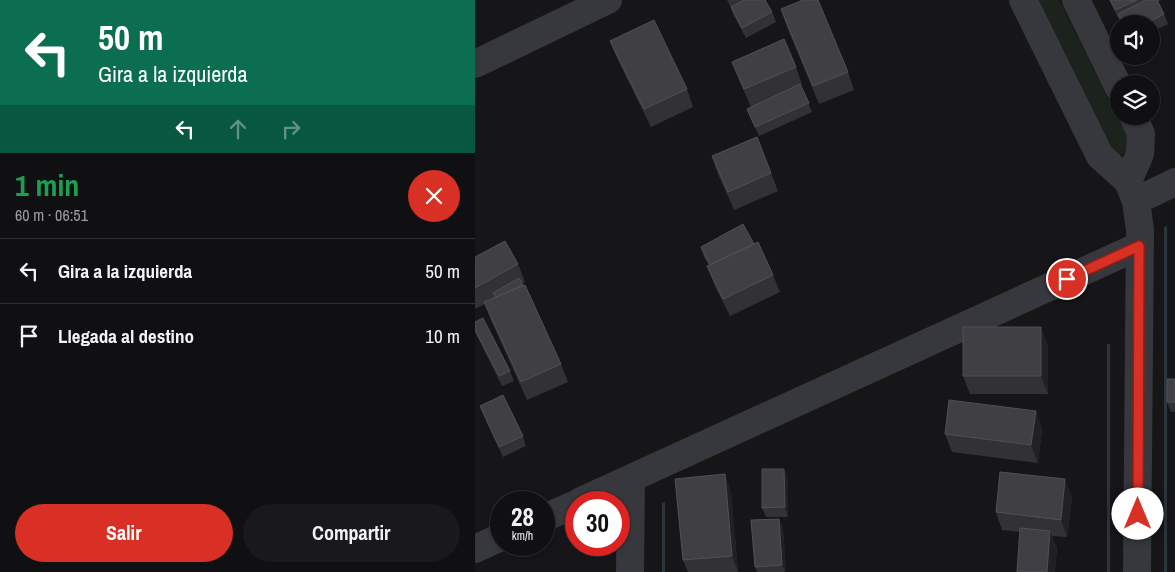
<!DOCTYPE html>
<html lang="es">
<meta charset="utf-8">
<style>
body{margin:0;font-family:"Archivo Narrow",sans-serif;background:#19191b;color:#f1f3f6;height:100vh;display:flex;flex-direction:column;font-size:19px;white-space:nowrap}
*{box-sizing:border-box;margin:0}
p{font-size:16px;color:#9c9d9f}
.icon{flex:none;width:28px;height:28px;fill:none;stroke:currentColor;stroke-width:2;stroke-linecap:round;stroke-linejoin:round}
.map{position:relative;flex:1;overflow:hidden}
.details{display:flex;flex-direction:column;background:#101012;width:475px}
.details>*{flex:none}
.hud{background:#0b6e4f;color:#fff;overflow:hidden}
.fabs{position:absolute;left:635px;top:15px;display:grid;gap:10px}
.fabs a{display:grid;place-items:center;width:50px;height:50px;border-radius:50%;background:#101012;box-shadow:0 1px 4px #0004,0 0 0 1px #303032;font-size:25px}
.speed{position:absolute;left:15px;top:491px;display:flex;gap:10px;font-size:25px;font-weight:700;text-align:center}
.speed>*{display:grid;place-content:center;width:65px;height:65px;border-radius:50%;background:#101012;box-shadow:0 1px 4px #0004,0 0 0 1px #303032;line-height:1}
.speed small{font-size:12px;font-weight:400}
.speed .limit{border:8px solid #d22;background:#fff;color:#111}
.pin{position:absolute;display:grid;place-items:center;width:42px;height:42px;color:#fff;margin:-21px;border:2px solid #fff;border-radius:50%;box-shadow:0 1px 5px #0007}
.me{position:absolute;width:55px;margin:-28px;rotate:0deg;stroke-linejoin:round;filter:drop-shadow(0 0 4px #0008)}
.turn{display:flex;align-items:center;gap:18px;height:105px;padding:0 15px;font-size:22px}
.turn .icon{width:65px;height:65px;stroke-width:2.5}
.turn b{display:block;font-size:35px;line-height:42px}
.lanes{display:flex;align-items:center;height:48px;padding:0 15px;background:#0003;justify-content:center;gap:25px;direction:ltr}
.lanes .off{opacity:.35}
.round{display:grid;place-items:center;flex:none;width:52px;height:52px;border-radius:26px;background:#19191b}
.headline{display:flex;align-items:center;justify-content:space-between;height:85px;padding:0 15px}
h1{font-size:30px;font-weight:800;line-height:38px;color:#1e9e55}
.button{display:flex;gap:10px;margin-top:auto;padding:10px 15px}
.button a{flex:1;height:58px;border-radius:30px;background:#d93025;color:#fff;font-size:20px;font-weight:800;line-height:58px;text-align:center}
.button a+a{background:#19191b;color:#f1f3f6}
ul{padding:0;list-style:none}
li{display:flex;align-items:center;gap:15px;height:65px;padding:0 15px;border-top:1px solid #303032}
li div{flex:1}
li b{display:block;font-size:19px}
li em{font-style:normal}
main{display:flex;flex:1;min-height:0}
.map>svg:first-child{display:block}
.green{fill:#1c231d}
.water{fill:#2c353c}
.lines{fill:none;stroke-linecap:round;stroke-linejoin:round}
.minor{stroke:#37383d;stroke-width:28}
.wall{fill:#323236}
.shaded-wall{fill:#212124}
.building{fill:#3f3f44;stroke:#4f5156}
.route-casing{stroke:#8d1f18;stroke-width:12}
.route{stroke:#d93025;stroke-width:9}
</style>
<main>
<section class="details">
<div class="hud">
<div class="turn"><svg class="icon" aria-label="left" viewBox="0 0 24 24"><path d="M17 20v-9H6M10 6l-5 5 5 5"/></svg><div><b>50 m</b>Gira a la izquierda</div></div>
<div class="lanes"><svg class="icon" aria-label="left" viewBox="0 0 24 24"><path d="M17 20v-9H6M10 6l-5 5 5 5"/></svg><svg class="icon off" aria-label="ahead" viewBox="0 0 24 24"><path d="M12 20V5M6 11l6-6 6 6"/></svg><svg class="icon off" aria-label="right" viewBox="0 0 24 24"><path d="M7 20v-9h11M14 6l5 5-5 5"/></svg></div>
</div>
<div class="headline"><div><h1>1 min</h1><p>60 m · 06:51</p></div><a class="round" style="background:#d93025;color:#fff"><svg class="icon" aria-label="close" viewBox="0 0 24 24"><path d="M6 6l12 12M18 6L6 18"/></svg></a></div>
<ul>
<li><svg class="icon" aria-label="left" viewBox="0 0 24 24"><path d="M17 20v-9H6M10 6l-5 5 5 5"/></svg><div><b>Gira a la izquierda</b></div><em>50 m</em></li>
<li><svg class="icon" aria-label="arrive" viewBox="0 0 24 24"><path d="M6 21V4h12l-3 4 3 4H6"/></svg><div><b>Llegada al destino</b></div><em>10 m</em></li>
</ul>
<div class="button"><a>Salir</a><a>Compartir</a></div>
</section>
<div class="map">
<svg width="700" height="572" viewBox="0 0 700 572">
<rect width="100%" height="100%" fill="#161618"/>
<path class="green" d="M 563,0 L 584,0 L 655,143 L 653,151 L 645,155 L 638,154 Z"/>
<path class="water" d="M 692,226 L 692,572 L 689,572 L 689,227 Z
M 632,344 L 635,344 L 635,572 L 632,572 Z
M 190,502 L 190,572 L 187,572 L 187,503 Z"/>
<g class="lines">
<path class="minor" d="M 548,0 L 625,156 L 653,181 L 661,201 L 665,230 L 662,572
M 601,0 L 644,88
M 0,64 L 133,0
M 653,181 L 665,154 L 666,134 L 658,116
M 661,201 L 700,182
M 104,502 L 664,246
M 69,518 L 101,504
M 0,549 L 26,537
M 155,572 L 156,479"/>
</g>
<path class="wall" d="M 252,0 L 290,0 L 297,12 L 301,22 L 271,38 L 259,16 L 256,8 Z
M 635,0 L 686,0 L 683,2 L 689,14 L 693,24 L 676,32 L 676,24 L 646,24 L 645,20 L 644,20 Z
M 306,9 L 373,72 L 379,90 L 344,104 L 312,27 Z
M 135,41 L 212,89 L 218,107 L 176,127 L 142,58 Z
M 257,62 L 321,67 L 327,85 L 326,86 L 337,112 L 284,136 L 272,109 L 276,107 L 264,80 Z
M 237,156 L 296,173 L 303,191 L 259,210 L 243,174 Z
M 279,244 L 298,275 L 305,292 L 255,316 L 239,284 L 232,266 L 234,265 L 229,257 L 226,247 Z
M 0,257 L 43,264 L 50,282 L 47,284 L 86,364 L 93,382 L 52,400 L 16,320 L 10,304 L 0,309 Z
M 0,322 L 35,371 L 39,381 L 27,386 L 0,332 Z
M 573,345 L 573,394 L 495,394 L 488,376 Z
M 700,379 L 700,412 L 696,412 L 692,402 Z
M 5,406 L 48,436 L 51,446 L 28,457 L 9,416 Z
M 561,411 L 567,429 L 563,463 L 477,452 L 470,434 Z
M 250,474 L 256,492 L 263,572 L 213,572 L 208,560 Z
M 313,478 L 313,517 L 291,517 L 287,508 Z
M 590,479 L 597,497 L 592,537 L 577,536 L 582,548 L 580,572 L 542,572 L 545,532 L 527,530 L 521,512 Z
M 304,519 L 308,528 L 311,572 L 282,572 L 280,567 Z"/>
<path class="shaded-wall" d="M 566,327 L 573,345 L 573,394 L 566,376 Z
M 561,411 L 567,429 L 563,463 L 556,445 Z
M 309,469 L 313,478 L 313,517 L 310,507 Z
M 250,474 L 256,492 L 263,572 L 257,556 Z
M 590,479 L 597,497 L 592,537 L 586,520 Z
M 304,519 L 308,528 L 311,572 L 310,572 L 307,565 Z
M 575,531 L 582,548 L 580,572 L 572,572 Z"/>
<path class="building" d="M 269,0 L 290,0 L 297,12 L 267,28 L 256,7 Z
M 328,0 L 343,0 L 373,72 L 338,86 L 306,9 Z
M 635,0 L 662,0 L 640,10 Z
M 671,0 L 682,0 L 689,14 L 670,24 L 648,24 L 643,14 Z
M 179,20 L 212,89 L 169,109 L 135,41 Z
M 309,39 L 321,67 L 269,89 L 257,62 Z
M 325,84 L 334,103 L 280,127 L 272,109 Z
M 282,137 L 296,173 L 253,192 L 237,156 Z
M 268,224 L 279,244 L 235,265 L 226,247 Z
M 30,241 L 43,264 L 0,288 L 0,257 Z
M 283,242 L 298,275 L 248,299 L 232,266 Z
M 44,278 L 48,285 L 21,297 L 18,293 Z
M 50,285 L 86,364 L 46,382 L 9,302 Z
M 8,318 L 35,371 L 24,376 L 0,330 L 0,322 Z
M 488,327 L 566,327 L 566,376 L 488,376 Z
M 692,379 L 700,379 L 700,402 L 692,402 Z
M 28,395 L 48,436 L 24,447 L 5,406 Z
M 474,400 L 561,411 L 556,445 L 470,434 Z
M 287,469 L 309,469 L 310,507 L 287,508 Z
M 525,472 L 590,479 L 586,520 L 521,512 Z
M 250,474 L 257,556 L 208,560 L 200,479 Z
M 304,519 L 307,565 L 280,567 L 276,520 Z
M 545,528 L 575,531 L 572,572 L 542,572 Z"/>
<g class="lines">
<defs>
<path id="route" d="M 592,279 L 664,246 L 663,514"/>
</defs>
<use href="#route" class="route-casing"/>
<use href="#route" class="route"/>
</g>
</svg>
<div class="fabs">
<a><svg class="icon" aria-label="sound" viewBox="0 0 24 24"><path d="M4 9h4l5-4v14l-5-4H4zM17 9q2 3 0 6"/></svg></a>
<a><svg class="icon" aria-label="layers" viewBox="0 0 24 24"><path d="M12 4l9 5-9 5-9-5zM3 14l9 5 9-5"/></svg></a>
</div>
<div class="speed"><div>28<small>km/h</small></div><div class="limit">30</div></div>
<div class="pin" style="left:592px;top:279px;background:#d93025"><svg class="icon" aria-label="arrive" viewBox="0 0 24 24"><path d="M6 21V4h12l-3 4 3 4H6"/></svg></div>
<svg class="me" style="left:663px;top:514px" viewBox="-20 -20 40 40"><circle r="19" fill="#fff"/><path d="M0-13L10 11 0 6-10 11z" fill="#d93025"/></svg>
</div>
</main>
